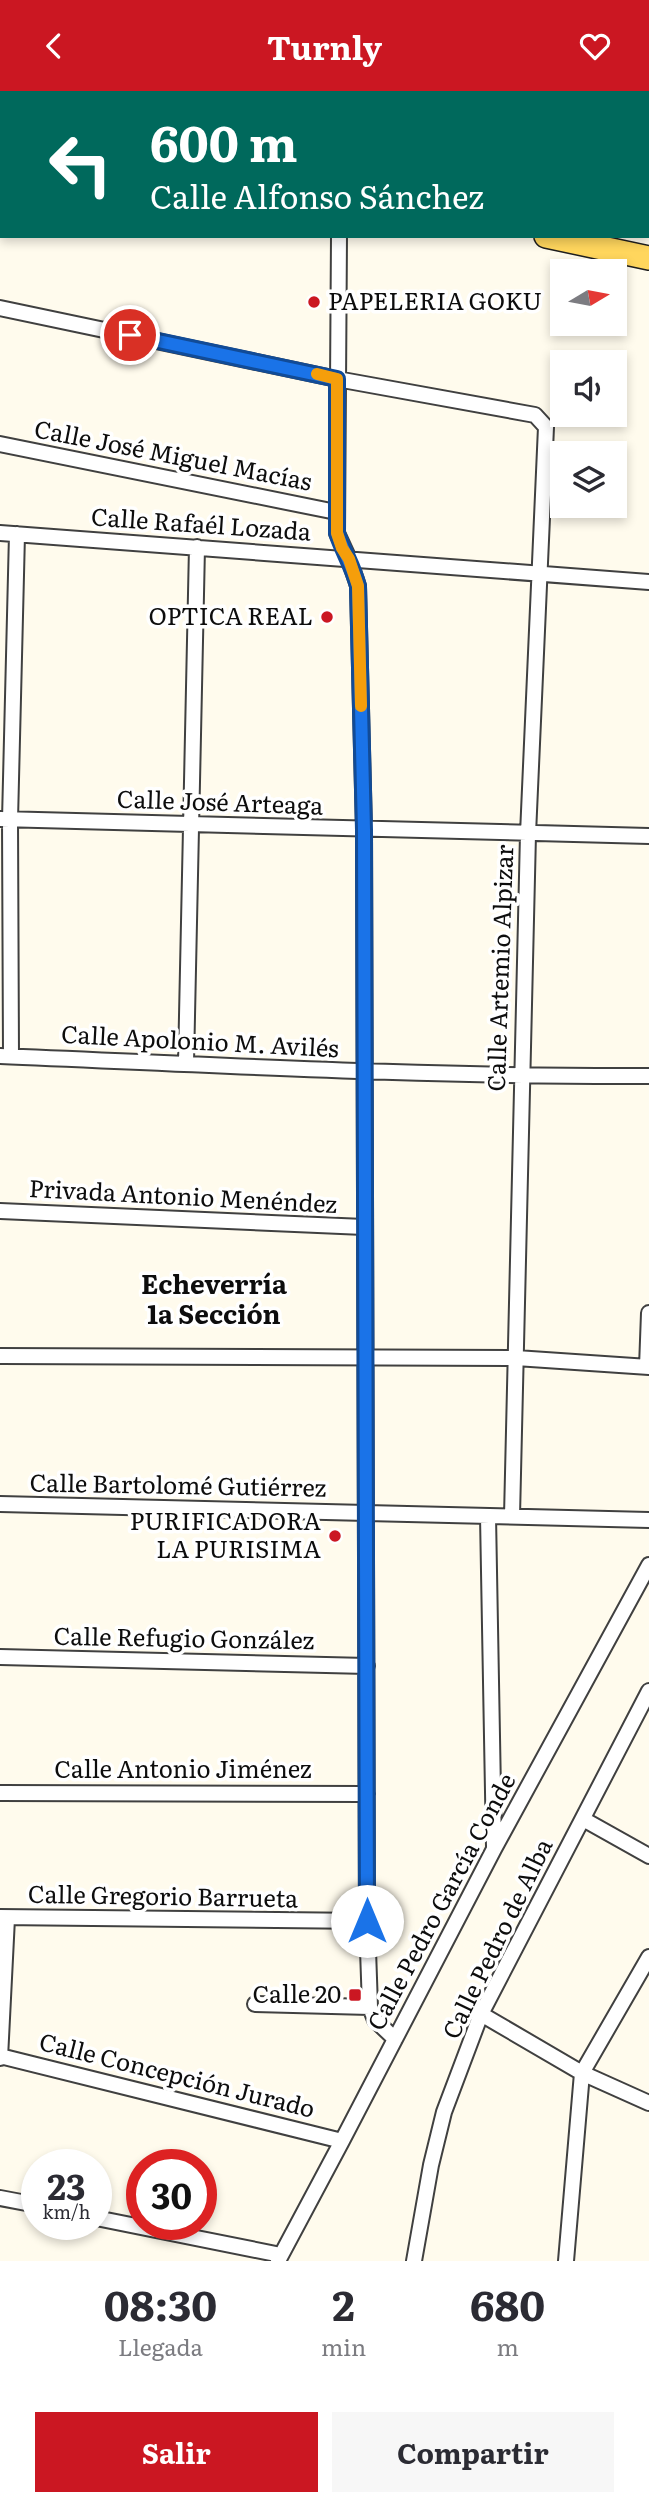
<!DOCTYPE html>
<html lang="es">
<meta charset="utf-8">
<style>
body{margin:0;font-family:Literata,serif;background:#f7f7f7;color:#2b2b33;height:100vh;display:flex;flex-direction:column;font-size:26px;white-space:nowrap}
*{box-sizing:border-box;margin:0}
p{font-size:23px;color:#7c7c81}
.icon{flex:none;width:38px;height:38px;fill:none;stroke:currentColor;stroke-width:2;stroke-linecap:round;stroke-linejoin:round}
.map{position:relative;height:2170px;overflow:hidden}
.panel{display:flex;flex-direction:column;background:#fff;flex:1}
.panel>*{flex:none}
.top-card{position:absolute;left:0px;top:0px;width:649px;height:147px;box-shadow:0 4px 10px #0003;background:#00695c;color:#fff;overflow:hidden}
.needle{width:46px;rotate:80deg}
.controls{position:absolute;left:550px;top:168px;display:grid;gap:14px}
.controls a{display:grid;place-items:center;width:77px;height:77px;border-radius:0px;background:#fff;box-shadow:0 4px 10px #0003;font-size:35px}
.speed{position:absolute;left:21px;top:2058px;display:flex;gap:14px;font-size:35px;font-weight:700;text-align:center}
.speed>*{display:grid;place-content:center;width:91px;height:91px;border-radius:50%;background:#fff;box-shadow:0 4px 10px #0003;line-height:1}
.speed small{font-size:18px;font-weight:400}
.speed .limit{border:10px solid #d22;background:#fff;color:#111}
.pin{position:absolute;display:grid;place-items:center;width:60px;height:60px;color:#fff;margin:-30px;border:4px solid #fff;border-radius:50%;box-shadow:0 2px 7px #0007}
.me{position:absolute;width:77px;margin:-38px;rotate:0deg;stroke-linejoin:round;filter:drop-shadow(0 0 5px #0008)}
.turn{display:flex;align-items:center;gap:24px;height:147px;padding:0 35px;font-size:32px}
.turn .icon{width:91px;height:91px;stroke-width:2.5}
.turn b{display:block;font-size:49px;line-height:60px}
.eta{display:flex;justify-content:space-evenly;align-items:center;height:119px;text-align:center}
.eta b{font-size:42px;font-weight:700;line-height:49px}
.button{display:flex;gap:14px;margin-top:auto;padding:14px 35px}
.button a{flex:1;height:80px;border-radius:0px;background:#cb1722;color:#fff;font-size:28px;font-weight:700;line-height:80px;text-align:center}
.button a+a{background:#f7f7f7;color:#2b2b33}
header{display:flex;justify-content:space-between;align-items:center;height:91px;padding:0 35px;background:#cb1722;color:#fff;font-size:32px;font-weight:700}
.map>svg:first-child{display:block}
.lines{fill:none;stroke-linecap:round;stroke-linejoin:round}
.street-casing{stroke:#404040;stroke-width:18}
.primary-casing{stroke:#1e1e1e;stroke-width:26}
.street{stroke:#fff;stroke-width:14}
.primary{stroke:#ffd65d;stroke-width:23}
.route-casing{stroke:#114b97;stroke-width:18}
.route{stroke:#1a73e8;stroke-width:12}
.slow{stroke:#f59e0b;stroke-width:12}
.poi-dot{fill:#cb1722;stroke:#fff;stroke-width:2.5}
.labels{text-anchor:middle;stroke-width:7;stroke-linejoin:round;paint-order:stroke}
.poi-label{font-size:24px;fill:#0d0d0d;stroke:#fff;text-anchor:end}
.street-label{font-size:24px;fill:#0d0d0d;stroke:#fff}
.neighbourhood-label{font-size:26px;font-weight:bold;fill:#0d0d0d;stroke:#fff}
</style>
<header><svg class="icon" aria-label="back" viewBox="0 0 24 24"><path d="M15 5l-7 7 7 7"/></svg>Turnly<svg class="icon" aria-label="heart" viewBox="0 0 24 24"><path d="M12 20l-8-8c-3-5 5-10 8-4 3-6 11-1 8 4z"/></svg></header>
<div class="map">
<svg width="649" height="2170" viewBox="0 0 649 2170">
<rect width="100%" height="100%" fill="#fffbed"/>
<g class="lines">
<defs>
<path id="street" d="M 342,2 L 342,0
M 339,145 L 337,442 L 349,468 L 358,495 L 364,739 L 367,1830 L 370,1916 L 375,1929 L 395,1948
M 0,217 L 337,288 L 535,324 L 546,336 L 528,743 L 512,1425
M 0,353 L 336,421
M 0,442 L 649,491
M 0,728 L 649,745
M 0,965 C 216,974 432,986 649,985
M 11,965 L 10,729 L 17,443
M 186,972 L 197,456
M 0,1120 L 364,1136
M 0,1265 L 516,1267 L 649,1276
M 647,1276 L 649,1222
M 0,1413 L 649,1429
M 488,1425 L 494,1756
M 0,1566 L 367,1575
M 0,1702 L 367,1703
M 583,1728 L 649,1765
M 0,1826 L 367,1830
M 255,1913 L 370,1916
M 481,1923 L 582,1982 L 649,2012
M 0,1965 L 342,2050
M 0,1967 L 7,1827
M 0,2107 L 37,2114
M 96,2127 L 281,2164
M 278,2170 L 342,2050 L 494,1758 L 649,1474
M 414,2170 L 431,2074 L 444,2021 L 481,1923 L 649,1600
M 566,2170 L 582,1982 L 649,1866"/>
<path id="primary" d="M 0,31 L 2,31
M 546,145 L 649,167"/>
</defs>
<use href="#street" class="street-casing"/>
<use href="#primary" class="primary-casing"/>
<use href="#street" class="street"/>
<use href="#primary" class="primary"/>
</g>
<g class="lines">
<defs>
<path id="route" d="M 130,244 L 337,288 L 337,442 C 343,460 353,476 358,495 L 364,739 L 367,1830"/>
</defs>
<use href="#route" class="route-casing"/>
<use href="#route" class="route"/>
<path class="slow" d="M 317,283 L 337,288 L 337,442 L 342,457 L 349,468 L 358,495 L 361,615"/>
</g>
<g class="poi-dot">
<circle cx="314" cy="211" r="7"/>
<circle cx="327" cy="526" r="7"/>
<circle cx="335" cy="1445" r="7"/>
<rect x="348" y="1897" width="14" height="14" rx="3.5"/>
</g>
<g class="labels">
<g class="poi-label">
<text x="328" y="219" text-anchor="start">PAPELERIA GOKU</text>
<text x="313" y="534">OPTICA REAL</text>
<text x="321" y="1439">PURIFICADORA<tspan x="321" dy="28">LA PURISIMA</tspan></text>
<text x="341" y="1912">Calle 20</text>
</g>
<g class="street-label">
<text transform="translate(173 365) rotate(11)" y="8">Calle José Miguel Macías</text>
<text transform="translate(201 434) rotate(4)" y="8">Calle Rafaél Lozada</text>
<text transform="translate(220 712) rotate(2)" y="8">Calle José Arteaga</text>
<text transform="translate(501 877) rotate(-88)" y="8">Calle Artemio Alpizar</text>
<text transform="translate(200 951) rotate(3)" y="8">Calle Apolonio M. Avilés</text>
<text transform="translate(183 1106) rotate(3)" y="8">Privada Antonio Menéndez</text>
<text transform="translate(178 1395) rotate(1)" y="8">Calle Bartolomé Gutiérrez</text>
<text transform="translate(184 1548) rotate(1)" y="8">Calle Refugio González</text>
<text x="183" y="1687">Calle Antonio Jiménez</text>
<text transform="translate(163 1806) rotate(1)" y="8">Calle Gregorio Barrueta</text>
<text transform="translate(442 1811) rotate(-62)" y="8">Calle Pedro García Conde</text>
<text transform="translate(498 1848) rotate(-64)" y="8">Calle Pedro de Alba</text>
<text transform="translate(177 1985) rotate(14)" y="8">Calle Concepción Jurado</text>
</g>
<g class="neighbourhood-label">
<text x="214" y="1203">Echeverría<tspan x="214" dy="30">1a Sección</tspan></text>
</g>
</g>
</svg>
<div class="controls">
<a><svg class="needle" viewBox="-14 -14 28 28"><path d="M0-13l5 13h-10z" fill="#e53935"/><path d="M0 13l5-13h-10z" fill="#7c7c81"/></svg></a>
<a><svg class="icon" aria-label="sound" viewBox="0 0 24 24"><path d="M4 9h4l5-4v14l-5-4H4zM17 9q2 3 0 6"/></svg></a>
<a><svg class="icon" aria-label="layers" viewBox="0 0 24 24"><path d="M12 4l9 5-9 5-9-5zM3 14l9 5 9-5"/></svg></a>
</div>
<div class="speed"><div>23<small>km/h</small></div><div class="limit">30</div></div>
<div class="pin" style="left:130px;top:244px;background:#d93025"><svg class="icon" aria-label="arrive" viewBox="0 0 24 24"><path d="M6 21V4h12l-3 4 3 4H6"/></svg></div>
<svg class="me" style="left:367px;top:1830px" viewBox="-20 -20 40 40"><circle r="19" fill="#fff"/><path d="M0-13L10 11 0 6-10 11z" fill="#1a73e8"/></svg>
<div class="top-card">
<div class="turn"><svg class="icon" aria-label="left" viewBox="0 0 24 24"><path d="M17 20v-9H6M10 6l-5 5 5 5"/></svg><div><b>600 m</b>Calle Alfonso Sánchez</div></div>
</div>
</div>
<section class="panel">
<div class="eta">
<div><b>08:30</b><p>Llegada</p></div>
<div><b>2</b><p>min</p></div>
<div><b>680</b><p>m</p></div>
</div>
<div class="button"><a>Salir</a><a>Compartir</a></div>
</section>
